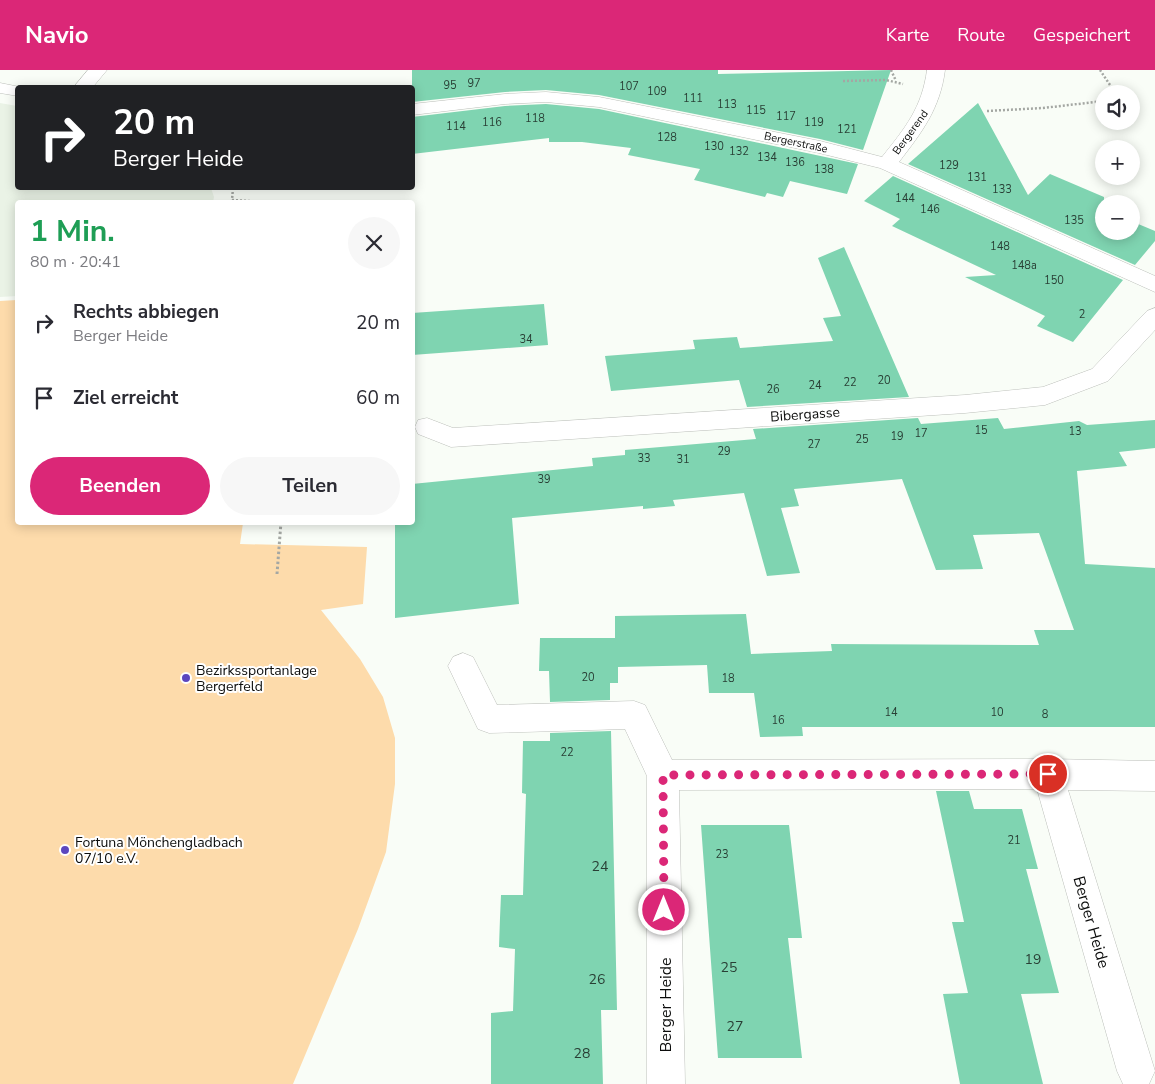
<!DOCTYPE html>
<html lang="de">
<meta charset="utf-8">
<style>
body{margin:0;font-family:"Nunito Sans",sans-serif;background:#f7f7f7;color:#2b2b33;height:100vh;display:flex;flex-direction:column;font-size:19px;white-space:nowrap}
*{box-sizing:border-box;margin:0}
p{font-size:16px;color:#7c7c81}
.icon{flex:none;width:28px;height:28px;fill:none;stroke:currentColor;stroke-width:2;stroke-linecap:round;stroke-linejoin:round}
.map{position:relative;flex:1;overflow:hidden}
.side{position:absolute;left:15px;top:130px;width:400px;height:325px;display:flex;flex-direction:column;background:#fff;border-radius:5px;box-shadow:0 2px 12px #0003}
.side>*{flex:none}
.top-card{position:absolute;left:15px;top:15px;width:400px;height:105px;border-radius:5px;box-shadow:0 2px 12px #0003;background:#202124;color:#fff;overflow:hidden}
.fabs{position:absolute;left:1095px;top:15px;display:grid;gap:10px}
.fabs a{display:grid;place-items:center;width:45px;height:45px;border-radius:50%;background:#fff;box-shadow:0 2px 12px #0003;font-size:25px}
.pin{position:absolute;display:grid;place-items:center;width:42px;height:42px;color:#fff;margin:-21px;border:2px solid #fff;border-radius:50%;box-shadow:0 1px 5px #0007}
.me{position:absolute;width:55px;margin:-28px;rotate:0deg;stroke-linejoin:round;filter:drop-shadow(0 0 4px #0008)}
.turn{display:flex;align-items:center;gap:18px;height:105px;padding:0 15px;font-size:22px}
.turn .icon{width:65px;height:65px;stroke-width:2.5}
.turn b{display:block;font-size:35px;line-height:42px}
.round{display:grid;place-items:center;flex:none;width:52px;height:52px;border-radius:26px;background:#f7f7f7}
.head{display:flex;align-items:center;justify-content:space-between;height:85px;padding:0 15px}
h1{font-size:30px;font-weight:700;line-height:38px;color:#1e9e55}
.action{display:flex;gap:10px;margin-top:auto;padding:10px 15px}
.action a{flex:1;height:58px;border-radius:30px;background:#db2777;color:#fff;font-size:20px;font-weight:700;line-height:58px;text-align:center}
.action a+a{background:#f7f7f7;color:#2b2b33}
ul{padding:0;list-style:none}
li{display:flex;align-items:center;gap:15px;height:75px;padding:0 15px}
li div{flex:1}
li b{display:block;font-size:19px}
li em{font-style:normal}
header{display:flex;align-items:center;gap:30px;box-sizing:border-box;height:70px;padding:0 25px;background:#db2777;color:#fff}
header strong{font-size:24px}
nav{display:flex;gap:28px;margin-inline-start:auto;font-size:18px}
.map>svg:first-child{display:block}
.built{fill:#eaf3e6}
.green{fill:#fddbab}
.building{fill:#7fd4b1}
.lines{fill:none;stroke-linecap:round;stroke-linejoin:round}
.minor-casing{stroke:#bcbfba;stroke-width:1}
.path-far1{stroke:#a4a7a3;stroke-width:2.5;stroke-dasharray:2 2;stroke-linecap:butt}
.path{stroke:#a4a7a3;stroke-width:3;stroke-dasharray:2.5 2.5;stroke-linecap:butt}
.minor{fill:#fff;fill-rule:evenodd}
.route{stroke:#db2777;stroke-width:9;stroke-dasharray:0 16.2}
.poi-dot{fill:#5c47bf;stroke:#fff;stroke-width:2}
.labels{text-anchor:middle;stroke-width:4;stroke-linejoin:round;paint-order:stroke}
.number-label{font-size:11px;fill:#293f35}
.far-street-label{font-size:11px;fill:#0c0d0c;stroke:#fff}
.street-label{font-size:14px;fill:#0c0d0c;stroke:#fff}
.poi-label{font-size:14px;fill:#0c0d0c;stroke:#fff;text-anchor:start}
.near-number-label{font-size:14px;fill:#293f35}
.near-street-label{font-size:16px;fill:#0c0d0c;stroke:#fff}
</style>
<header>
<strong>Navio</strong>
<nav><a>Karte</a><a>Route</a><a>Gespeichert</a></nav>
</header>
<div class="map">
<svg width="1155" height="1014" viewBox="0 0 1155 1014">
<rect width="100%" height="100%" fill="#f9fdf7"/>
<path class="built" d="M 0,33 L 17,36 L 18,118 L 211,118 L 214,127 L 213,132 L 18,132 L 17,226 L 0,227 Z"/>
<path class="green" d="M 17,230 L 18,452 L 243,453 L 240,474 L 367,477 L 363,534 L 321,540 L 360,589 L 383,627 L 395,668 L 395,714 L 386,782 L 358,859 L 293,1014 L 0,1014 L 0,231 Z"/>
<path class="building" d="M 412,0 L 718,0 L 718,4 L 891,0 L 863,80 L 820,69 L 599,25 L 546,20 L 505,22 L 412,32 Z
M 978,33 L 1028,125 L 1050,104 L 1104,127 L 1104,161 L 1131,161 L 1131,151 L 1155,161 L 1155,171 L 1135,195 L 908,94 Z
M 546,34 L 599,39 L 858,94 L 847,124 L 790,111 L 783,127 L 767,123 L 765,127 L 694,110 L 700,99 L 628,85 L 631,78 L 582,72 L 549,72 L 549,68 L 412,84 L 412,47 L 505,36 Z
M 893,106 L 1123,210 L 1073,272 L 1037,256 L 1045,246 L 965,207 L 996,205 L 892,156 L 900,149 L 864,131 Z
M 844,177 L 909,327 L 747,337 L 739,310 L 611,321 L 605,286 L 695,279 L 693,270 L 737,267 L 740,278 L 833,271 L 823,248 L 841,246 L 818,188 Z
M 544,234 L 548,275 L 412,285 L 412,243 Z
M 918,348 L 921,354 L 998,348 L 1004,359 L 1079,351 L 1087,355 L 1155,350 L 1155,378 L 1119,382 L 1127,396 L 1077,401 L 1085,494 L 1155,498 L 1155,657 L 802,657 L 803,666 L 760,667 L 754,623 L 709,623 L 707,595 L 618,597 L 618,613 L 610,613 L 610,630 L 550,632 L 549,601 L 539,601 L 540,568 L 615,568 L 615,546 L 746,544 L 751,584 L 832,581 L 831,574 L 1039,575 L 1034,560 L 1074,560 L 1039,463 L 973,465 L 983,499 L 936,500 L 902,409 L 794,419 L 799,436 L 781,438 L 800,503 L 767,506 L 744,423 L 673,430 L 675,436 L 643,439 L 643,436 L 512,448 L 519,534 L 395,548 L 395,452 L 412,452 L 412,414 L 593,396 L 592,388 L 625,385 L 625,380 L 756,369 L 753,359 Z
M 611,661 L 617,940 L 601,940 L 603,1014 L 491,1014 L 491,943 L 513,941 L 515,879 L 499,877 L 500,848 L 501,825 L 523,825 L 526,724 L 522,723 L 523,671 L 550,671 L 550,663 Z
M 936,721 L 969,721 L 974,739 L 1022,739 L 1038,799 L 1026,799 L 1059,923 L 1021,924 L 1043,1014 L 960,1014 L 943,924 L 968,923 L 952,852 L 964,852 Z
M 701,755 L 789,755 L 802,868 L 788,868 L 802,988 L 718,988 Z"/>
<g class="lines">
<defs>
<path id="minor" d="M 88,0 L 107,0 L 92,18 L 73,18 Z
M 927,0 L 945,0 C 940,39 922,62 899,92 L 1155,206 L 1155,222 L 880,98 L 819,83 L 599,37 L 546,32 L 505,34 L 412,45 L 412,34 L 505,24 L 546,22 L 599,27 L 820,71 L 882,87 C 905,58 922,38 927,0 Z
M 0,13 L 25,18 L 18,18 L 18,26 L 0,23 Z
M 1155,238 L 1155,260 L 1108,311 L 1045,335 L 965,343 L 451,377 L 418,364 L 415,357 L 418,350 L 427,348 L 453,358 L 965,325 L 1043,317 L 1092,299 L 1147,241 Z
M 463,583 L 473,587 L 497,635 L 634,631 L 645,635 L 672,690 L 1048,689 L 1155,691 L 1155,721 L 1068,720 L 1155,1001 L 1149,1014 L 1123,1014 L 1117,1001 L 1037,719 L 679,720 L 685,1014 L 647,1014 L 647,706 L 625,659 L 489,663 L 478,659 L 448,596 L 453,587 Z"/>
</defs>
<use href="#minor" class="minor-casing"/>
<path class="path-far1" d="M 891,0 L 896,11
M 1100,0 L 1116,24
M 843,11 L 886,10 L 903,14
M 987,41 L 1043,38 L 1104,31
M 233,118 L 232,130 L 265,132"/>
<path class="path" d="M 277,504 L 281,452"/>
<use href="#minor" class="minor"/>
</g>
<g class="lines">
<path class="route" d="M 664,840 L 663,705 L 1048,704"/>
</g>
<g class="poi-dot">
<circle cx="186" cy="608" r="5"/>
<circle cx="65" cy="780" r="5"/>
</g>
<g class="labels">
<g class="number-label">
<text x="474" y="17">97</text>
<text x="450" y="19">95</text>
<text x="629" y="20">107</text>
<text x="657" y="25">109</text>
<text x="693" y="32">111</text>
<text x="727" y="38">113</text>
<text x="756" y="44">115</text>
<text x="786" y="50">117</text>
<text x="535" y="52">118</text>
<text x="492" y="56">116</text>
<text x="814" y="56">119</text>
<text x="456" y="60">114</text>
<text x="847" y="63">121</text>
<text x="667" y="71">128</text>
<text x="714" y="80">130</text>
<text x="739" y="85">132</text>
<text x="767" y="91">134</text>
<text x="795" y="96">136</text>
<text x="949" y="99">129</text>
<text x="824" y="103">138</text>
<text x="977" y="111">131</text>
<text x="1002" y="123">133</text>
<text x="905" y="132">144</text>
<text x="930" y="143">146</text>
<text x="1074" y="154">135</text>
<text x="1000" y="180">148</text>
<text x="1024" y="199">148a</text>
<text x="1054" y="214">150</text>
<text x="1082" y="248">2</text>
<text x="526" y="273">34</text>
<text x="884" y="314">20</text>
<text x="850" y="316">22</text>
<text x="815" y="319">24</text>
<text x="773" y="323">26</text>
<text x="981" y="364">15</text>
<text x="1075" y="365">13</text>
<text x="921" y="367">17</text>
<text x="897" y="370">19</text>
<text x="862" y="373">25</text>
<text x="814" y="378">27</text>
<text x="724" y="385">29</text>
<text x="644" y="392">33</text>
<text x="683" y="393">31</text>
<text x="544" y="413">39</text>
<text x="588" y="611">20</text>
<text x="728" y="612">18</text>
<text x="891" y="646">14</text>
<text x="997" y="646">10</text>
<text x="1045" y="648">8</text>
<text x="778" y="654">16</text>
<text x="567" y="686">22</text>
<text x="1014" y="774">21</text>
<text x="722" y="788">23</text>
</g>
<g class="far-street-label">
<text transform="translate(910 62) rotate(-54)" y="4">Bergerend</text>
<text transform="translate(796 72) rotate(12)" y="4">Bergerstraße</text>
</g>
<g class="street-label">
<text transform="translate(805 344) rotate(-4)" y="5">Bibergasse</text>
</g>
<g class="poi-label">
<text x="196" y="605">Bezirkssportanlage<tspan x="196" dy="16">Bergerfeld</tspan></text>
<text x="75" y="777">Fortuna Mönchengladbach<tspan x="75" dy="16">07/10 e.V.</tspan></text>
</g>
<g class="near-number-label">
<text x="600" y="801">24</text>
<text x="1033" y="894">19</text>
<text x="729" y="902">25</text>
<text x="597" y="914">26</text>
<text x="735" y="961">27</text>
<text x="582" y="988">28</text>
</g>
<g class="near-street-label">
<text transform="translate(1092 852) rotate(74)" y="6">Berger Heide</text>
<text transform="translate(665 935) rotate(-90)" y="6">Berger Heide</text>
</g>
</g>
</svg>
<div class="fabs">
<a><svg class="icon" aria-label="sound" viewBox="0 0 24 24"><path d="M4 9h4l5-4v14l-5-4H4zM17 9q2 3 0 6"/></svg></a>
<a>+</a>
<a>−</a>
</div>
<div class="pin" style="left:1048px;top:704px;background:#d93025"><svg class="icon" aria-label="arrive" viewBox="0 0 24 24"><path d="M6 21V4h12l-3 4 3 4H6"/></svg></div>
<svg class="me" style="left:664px;top:840px" viewBox="-20 -20 40 40"><circle r="17" fill="#db2777" stroke="#fff" stroke-width="3"/><path d="M0-11L8 9 0 5-8 9z" fill="#fff"/></svg>
<div class="top-card">
<div class="turn"><svg class="icon" aria-label="right" viewBox="0 0 24 24"><path d="M7 20v-9h11M14 6l5 5-5 5"/></svg><div><b>20 m</b>Berger Heide</div></div>
</div>
<section class="side">
<div class="head"><div><h1>1 Min.</h1><p>80 m · 20:41</p></div><a class="round"><svg class="icon" aria-label="close" viewBox="0 0 24 24"><path d="M6 6l12 12M18 6L6 18"/></svg></a></div>
<ul>
<li><svg class="icon" aria-label="right" viewBox="0 0 24 24"><path d="M7 20v-9h11M14 6l5 5-5 5"/></svg><div><b>Rechts abbiegen</b><p>Berger Heide</p></div><em>20 m</em></li>
<li><svg class="icon" aria-label="arrive" viewBox="0 0 24 24"><path d="M6 21V4h12l-3 4 3 4H6"/></svg><div><b>Ziel erreicht</b></div><em>60 m</em></li>
</ul>
<div class="action"><a>Beenden</a><a>Teilen</a></div>
</section>
</div>
